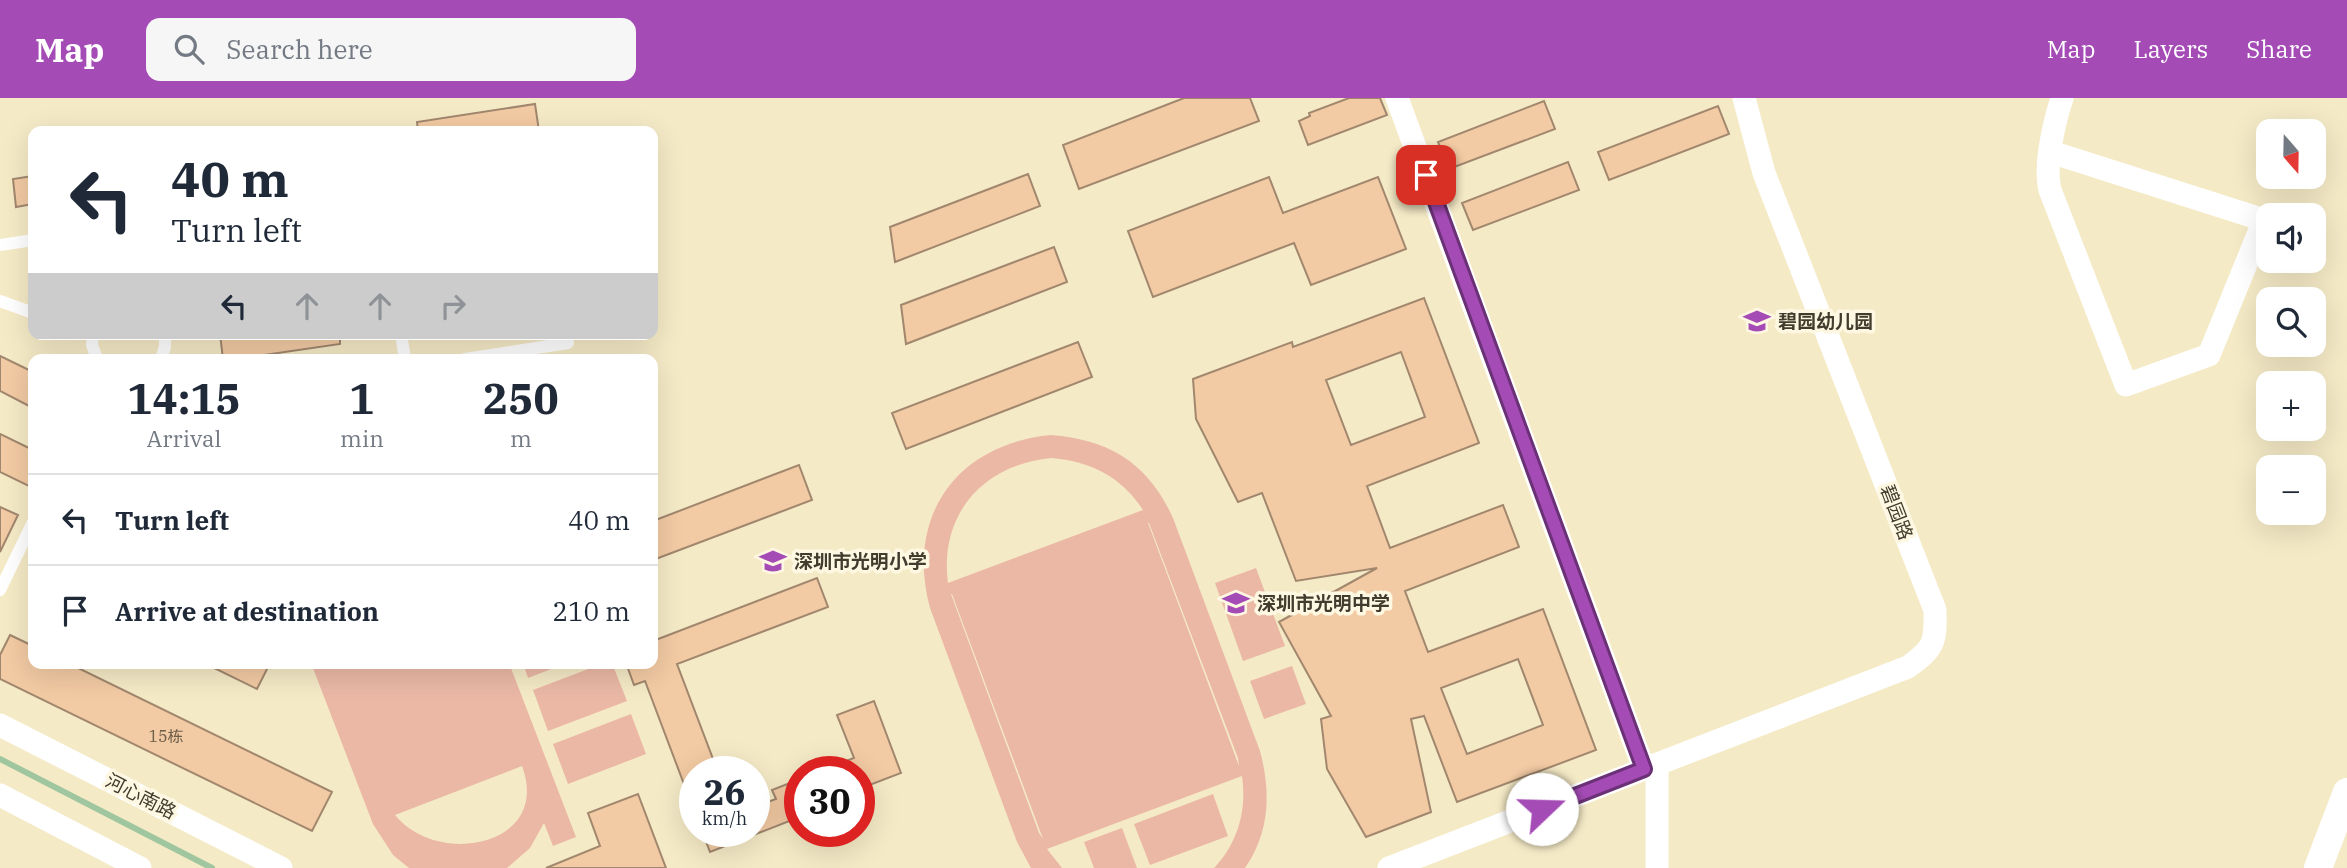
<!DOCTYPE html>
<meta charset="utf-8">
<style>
body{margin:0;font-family:"IBM Plex Serif","Noto Sans SC",serif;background:#f6f6f7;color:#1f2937;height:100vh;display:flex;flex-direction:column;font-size:26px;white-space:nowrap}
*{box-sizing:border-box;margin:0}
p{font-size:23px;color:#747a83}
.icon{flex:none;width:38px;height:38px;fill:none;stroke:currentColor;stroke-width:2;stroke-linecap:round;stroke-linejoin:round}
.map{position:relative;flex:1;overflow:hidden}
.sheet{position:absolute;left:28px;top:256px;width:630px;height:315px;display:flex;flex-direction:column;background:#fff;border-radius:14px;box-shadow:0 7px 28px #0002}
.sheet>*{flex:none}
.guide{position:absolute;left:28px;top:28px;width:630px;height:214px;border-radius:14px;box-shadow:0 7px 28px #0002;background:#fff;color:#1f2937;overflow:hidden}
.needle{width:46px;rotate:160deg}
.tools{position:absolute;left:2256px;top:21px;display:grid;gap:14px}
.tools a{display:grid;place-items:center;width:70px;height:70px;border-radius:14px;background:#fff;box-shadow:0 7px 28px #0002;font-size:35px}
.speed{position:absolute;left:679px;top:658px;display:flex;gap:14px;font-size:35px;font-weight:700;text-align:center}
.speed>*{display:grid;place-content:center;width:91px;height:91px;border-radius:50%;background:#fff;box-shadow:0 7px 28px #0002;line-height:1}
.speed small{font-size:18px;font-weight:400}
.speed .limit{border:10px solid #d22;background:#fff;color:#111}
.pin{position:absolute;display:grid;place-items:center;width:60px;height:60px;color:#fff;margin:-30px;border-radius:14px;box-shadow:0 4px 10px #0006}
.me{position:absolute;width:77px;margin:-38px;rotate:69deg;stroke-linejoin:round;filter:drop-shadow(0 0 5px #0008)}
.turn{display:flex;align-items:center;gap:24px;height:147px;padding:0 28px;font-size:32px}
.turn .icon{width:91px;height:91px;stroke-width:2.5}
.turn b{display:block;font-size:49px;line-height:60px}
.lanes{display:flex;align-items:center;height:66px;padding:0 28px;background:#0003;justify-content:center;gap:35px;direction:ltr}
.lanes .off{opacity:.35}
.eta{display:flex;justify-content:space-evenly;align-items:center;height:119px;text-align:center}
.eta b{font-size:42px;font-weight:800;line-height:49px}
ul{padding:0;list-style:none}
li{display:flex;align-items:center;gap:21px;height:91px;padding:0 28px;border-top:2px solid #e0e1e3}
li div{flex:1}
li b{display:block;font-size:26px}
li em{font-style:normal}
header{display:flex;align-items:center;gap:42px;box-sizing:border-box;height:98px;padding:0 35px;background:#a54bb6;color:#fff}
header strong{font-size:33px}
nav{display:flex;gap:38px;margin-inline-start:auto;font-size:24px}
.search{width:490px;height:63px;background:#f6f6f7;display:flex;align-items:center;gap:18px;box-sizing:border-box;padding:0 24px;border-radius:14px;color:#747a83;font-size:26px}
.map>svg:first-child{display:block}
.green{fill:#ebb8a6;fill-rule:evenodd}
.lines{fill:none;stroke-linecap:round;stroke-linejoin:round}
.stream{stroke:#9fc69f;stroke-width:6}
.building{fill:#f2caa3;stroke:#a1876e;stroke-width:2;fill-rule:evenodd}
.service{stroke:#fff;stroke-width:12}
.minor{stroke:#fff;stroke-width:23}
.tertiary{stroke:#fff;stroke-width:28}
.route-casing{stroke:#6b3176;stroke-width:18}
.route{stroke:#a54bb6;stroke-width:12}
.labels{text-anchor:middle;stroke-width:7;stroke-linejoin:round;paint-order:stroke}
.number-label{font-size:16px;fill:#6d604b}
.poi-label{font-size:19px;font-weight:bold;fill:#413c2e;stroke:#fef7e2;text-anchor:start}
.street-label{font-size:19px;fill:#413c2e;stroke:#fef7e2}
</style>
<header>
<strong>Map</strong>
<div class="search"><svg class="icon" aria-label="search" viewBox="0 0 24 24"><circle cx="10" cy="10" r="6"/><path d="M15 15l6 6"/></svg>Search here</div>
<nav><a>Map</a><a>Layers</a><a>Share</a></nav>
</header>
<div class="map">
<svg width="2347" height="770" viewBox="0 0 2347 770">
<rect width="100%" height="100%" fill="#f5eac6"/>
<path class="green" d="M 1051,337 C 1110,342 1148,365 1173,420 L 1260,653 C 1271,694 1270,734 1245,770 L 1214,770 C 1238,745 1247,712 1242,678 L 1047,751 L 1062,770 L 1031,770 L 1017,744 L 930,510 C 905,418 957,346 1051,337 ZM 1051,360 C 1090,363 1122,379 1143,412 L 948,485 C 939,416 983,367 1051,360 ZM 1149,425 L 1238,660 L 1239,668 L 1148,425 ZM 951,496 L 952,496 L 1043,741 L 1039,735 Z
M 1256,470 L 1285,548 L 1243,563 L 1215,485 Z
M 311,565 L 509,565 L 576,739 L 553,748 L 544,725 L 530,750 L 507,770 L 409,770 L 393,757 L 373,726 ZM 522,668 C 552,748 438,770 395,717 Z
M 523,565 L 567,565 L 528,580 Z
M 604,565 L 612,565 L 627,603 L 548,633 L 533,592 Z
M 1292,568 L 1306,606 L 1264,621 L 1250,583 Z
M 631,616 L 646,656 L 568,686 L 553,646 Z
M 1213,696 L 1228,738 L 1150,767 L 1134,726 Z
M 1122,730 L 1137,770 L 1094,770 L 1084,744 Z"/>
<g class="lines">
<path class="stream" d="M 0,661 L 212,770"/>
</g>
<path class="building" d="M 1184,0 L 1250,0 L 1259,23 L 1079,91 L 1063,47 Z
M 1349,0 L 1380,0 L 1387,17 L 1308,47 L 1299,23 L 1310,18 L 1309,15 Z
M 1544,3 L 1555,31 L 1449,71 L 1438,44 Z
M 535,6 L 539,33 L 418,33 L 417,24 Z
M 1718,8 L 1729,36 L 1609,82 L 1598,54 Z
M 1568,64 L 1579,92 L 1473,132 L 1462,105 Z
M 1028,76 L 1040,108 L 895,164 L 890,129 Z
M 33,78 L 33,106 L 16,109 L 13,81 Z
M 1269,79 L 1283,115 L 1378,79 L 1406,151 L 1311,187 L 1294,145 L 1153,199 L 1128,133 Z
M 1054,149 L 1067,184 L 906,246 L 901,207 Z
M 1424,200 L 1479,345 L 1367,388 L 1390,450 L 1503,407 L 1519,449 L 1405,493 L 1428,554 L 1543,511 L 1596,652 L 1457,704 L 1424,618 L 1411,621 L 1431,714 L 1366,739 L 1327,671 L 1321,621 L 1331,618 L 1279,524 L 1377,470 L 1296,483 L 1262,395 L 1238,404 L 1196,321 L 1193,281 L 1292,244 L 1293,249 ZM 1401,254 L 1425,319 L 1351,347 L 1326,282 ZM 1518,561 L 1543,627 L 1467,656 L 1441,590 Z
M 220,236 L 340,236 L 340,246 L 237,261 L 223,261 Z
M 1078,244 L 1092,279 L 906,351 L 892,315 Z
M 0,258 L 33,274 L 33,310 L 0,293 Z
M 0,336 L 33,352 L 33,390 L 0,374 Z
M 799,367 L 812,402 L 653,462 L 653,423 Z
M 0,409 L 18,417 L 0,454 Z
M 817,480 L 828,509 L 677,566 L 718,674 L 695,674 L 693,710 L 645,583 L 634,587 L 626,565 L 653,565 L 653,543 Z
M 10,537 L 33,548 L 33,565 L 68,565 L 332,694 L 312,733 L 0,581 L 0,557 Z
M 204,565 L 270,565 L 257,591 Z
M 874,603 L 901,675 L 859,691 L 859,674 L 822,672 L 854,660 L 837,617 Z
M 800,681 L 800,714 L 790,718 L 792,722 L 710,754 L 702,733 L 754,733 L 754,709 L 776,701 L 772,692 Z
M 638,696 L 666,770 L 546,770 L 600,748 L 588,715 Z"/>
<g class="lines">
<path class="service" d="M 0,147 L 33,142
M 0,203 L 33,215
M 93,236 L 92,247 L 97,261
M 401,236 L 405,261
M 161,261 L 165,249 L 165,236
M 465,261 L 568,245
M 0,492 L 33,424"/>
<path class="minor" d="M 1397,0 L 1644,671
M 2051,54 L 2264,122 L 2209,257 L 2126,287 L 2050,92 C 2044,67 2054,25 2062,0
M 0,627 L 281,770
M 0,697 L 140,770
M 1389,770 L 1908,569 C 1934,550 1936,545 1935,512 L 1764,75 L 1744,0
M 1657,770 L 1657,666"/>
<path class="tertiary" d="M 2318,770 L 2347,694"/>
</g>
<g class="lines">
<defs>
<path id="route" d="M 1426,77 L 1644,671 L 1542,711"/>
</defs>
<use href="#route" class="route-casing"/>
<use href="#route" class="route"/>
</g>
<defs>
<symbol id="school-bare" viewBox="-9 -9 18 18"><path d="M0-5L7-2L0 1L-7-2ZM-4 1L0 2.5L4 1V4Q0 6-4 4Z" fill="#a54bb6" stroke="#fef7e2" stroke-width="2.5" paint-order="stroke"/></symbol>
</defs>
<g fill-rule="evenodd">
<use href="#school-bare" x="1738" y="204" width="38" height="38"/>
<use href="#school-bare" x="754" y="444" width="38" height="38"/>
<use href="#school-bare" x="1217" y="486" width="38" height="38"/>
</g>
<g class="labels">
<g class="number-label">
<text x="166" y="644">15栋</text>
</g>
<g class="poi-label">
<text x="1778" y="230">碧园幼儿园</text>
<text x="794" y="470">深圳市光明小学</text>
<text x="1257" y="512">深圳市光明中学</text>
</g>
<g class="street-label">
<text transform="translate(1897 414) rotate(69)" y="7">碧园路</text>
<text transform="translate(141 698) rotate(27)" y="7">河心南路</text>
</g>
</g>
</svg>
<div class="tools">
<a><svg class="needle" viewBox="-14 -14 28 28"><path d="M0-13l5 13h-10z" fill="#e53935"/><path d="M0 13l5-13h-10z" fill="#747a83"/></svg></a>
<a><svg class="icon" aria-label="sound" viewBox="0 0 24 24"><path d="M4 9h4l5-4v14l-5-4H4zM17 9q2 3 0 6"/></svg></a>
<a><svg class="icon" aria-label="search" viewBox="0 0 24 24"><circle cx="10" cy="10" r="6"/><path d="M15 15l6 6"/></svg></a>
<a>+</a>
<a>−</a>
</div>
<div class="speed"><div>26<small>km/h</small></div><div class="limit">30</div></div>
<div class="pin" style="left:1426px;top:77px;background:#d93025"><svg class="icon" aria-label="arrive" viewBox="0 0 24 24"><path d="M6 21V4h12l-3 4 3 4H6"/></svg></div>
<svg class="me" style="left:1542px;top:711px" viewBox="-20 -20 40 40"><circle r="19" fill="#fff"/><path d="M0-13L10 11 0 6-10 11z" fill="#a54bb6"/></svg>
<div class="guide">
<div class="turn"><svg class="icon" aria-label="left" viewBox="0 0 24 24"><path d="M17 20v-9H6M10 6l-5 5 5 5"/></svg><div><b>40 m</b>Turn left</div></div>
<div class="lanes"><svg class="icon" aria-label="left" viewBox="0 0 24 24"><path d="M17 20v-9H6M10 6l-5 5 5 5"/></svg><svg class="icon off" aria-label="ahead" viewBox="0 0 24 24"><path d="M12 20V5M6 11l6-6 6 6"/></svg><svg class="icon off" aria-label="ahead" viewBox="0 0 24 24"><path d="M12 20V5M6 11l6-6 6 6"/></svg><svg class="icon off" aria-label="right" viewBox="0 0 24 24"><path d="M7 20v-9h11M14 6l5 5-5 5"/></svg></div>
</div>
<section class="sheet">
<div class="eta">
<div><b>14:15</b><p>Arrival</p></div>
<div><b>1</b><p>min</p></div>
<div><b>250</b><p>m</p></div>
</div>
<ul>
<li><svg class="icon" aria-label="left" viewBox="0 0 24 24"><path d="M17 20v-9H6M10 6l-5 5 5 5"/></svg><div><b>Turn left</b></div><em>40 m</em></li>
<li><svg class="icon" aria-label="arrive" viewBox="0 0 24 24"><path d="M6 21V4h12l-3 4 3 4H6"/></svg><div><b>Arrive at destination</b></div><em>210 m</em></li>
</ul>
</section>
</div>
